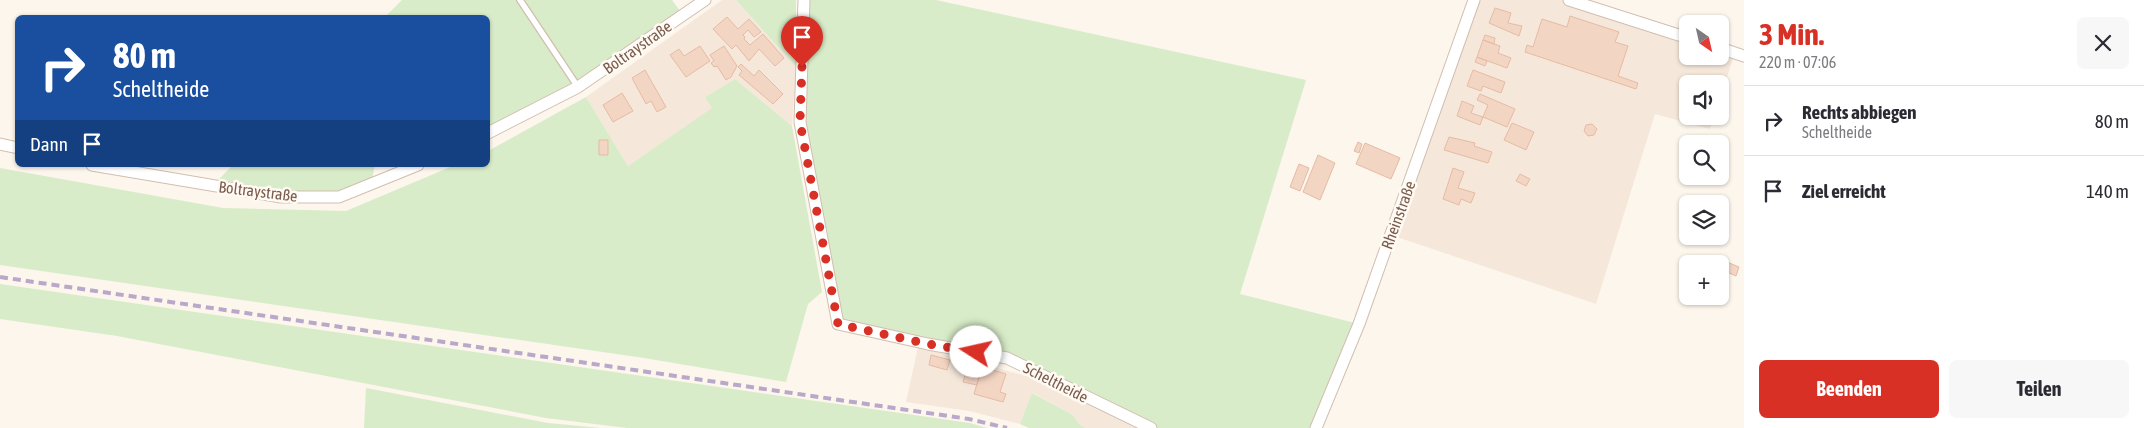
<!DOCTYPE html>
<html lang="de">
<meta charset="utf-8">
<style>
body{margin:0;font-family:"Asap Condensed",sans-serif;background:#f7f7f7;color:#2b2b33;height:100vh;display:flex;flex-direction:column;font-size:19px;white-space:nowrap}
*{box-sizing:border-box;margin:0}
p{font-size:16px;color:#7c7c81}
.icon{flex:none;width:28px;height:28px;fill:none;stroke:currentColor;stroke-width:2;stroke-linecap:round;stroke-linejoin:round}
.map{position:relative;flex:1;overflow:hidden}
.panel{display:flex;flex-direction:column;background:#fff;width:400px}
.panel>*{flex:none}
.guide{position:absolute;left:15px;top:15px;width:475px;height:152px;border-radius:8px;box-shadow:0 1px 4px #0004;background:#1a4fa0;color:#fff;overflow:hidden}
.needle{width:32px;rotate:146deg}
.tools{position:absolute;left:1679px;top:15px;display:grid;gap:10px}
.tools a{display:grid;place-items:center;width:50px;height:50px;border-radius:8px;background:#fff;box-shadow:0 1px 4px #0004;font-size:25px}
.pin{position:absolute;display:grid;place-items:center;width:42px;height:42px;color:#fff;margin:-51px -21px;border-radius:50% 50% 50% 0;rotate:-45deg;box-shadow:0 0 5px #0007}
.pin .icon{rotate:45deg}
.me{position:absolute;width:55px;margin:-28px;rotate:280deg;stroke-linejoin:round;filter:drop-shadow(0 0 4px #0008)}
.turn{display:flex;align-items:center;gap:18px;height:105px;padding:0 15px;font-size:22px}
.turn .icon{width:65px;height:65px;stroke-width:2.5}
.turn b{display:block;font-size:35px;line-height:42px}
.then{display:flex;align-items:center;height:48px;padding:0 15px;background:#0003;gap:10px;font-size:19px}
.round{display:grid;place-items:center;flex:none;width:52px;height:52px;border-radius:8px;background:#f7f7f7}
.headline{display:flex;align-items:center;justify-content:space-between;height:85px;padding:0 15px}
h1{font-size:30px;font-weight:700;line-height:38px;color:#d93025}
.cta{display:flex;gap:10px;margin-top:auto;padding:10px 15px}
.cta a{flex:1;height:58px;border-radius:8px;background:#d93025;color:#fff;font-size:20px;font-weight:700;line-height:58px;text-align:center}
.cta a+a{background:#f7f7f7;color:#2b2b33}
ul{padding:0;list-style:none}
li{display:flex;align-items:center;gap:15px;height:70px;padding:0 15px;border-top:1px solid #e1e1e2}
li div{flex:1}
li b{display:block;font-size:19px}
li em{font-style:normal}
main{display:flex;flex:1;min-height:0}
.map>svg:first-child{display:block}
.residential{fill:#f5e8da}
.green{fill:#d8ecc9}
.building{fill:#f3d5c3;stroke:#e6bba3}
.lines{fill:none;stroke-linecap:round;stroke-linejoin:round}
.lane-casing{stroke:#d1beb0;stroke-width:8}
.street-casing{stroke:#d1beb0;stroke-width:13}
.lane{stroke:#fff;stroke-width:5.5}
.street{stroke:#fff;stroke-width:11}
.rail{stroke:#b9a8c9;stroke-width:4;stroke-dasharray:8 5;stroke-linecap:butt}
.route{stroke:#d93025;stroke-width:9;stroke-dasharray:0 16.2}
.labels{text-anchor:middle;stroke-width:5;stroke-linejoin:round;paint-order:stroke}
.street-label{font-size:16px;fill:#7a5c4d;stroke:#fffaf3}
</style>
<main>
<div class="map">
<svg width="1744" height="428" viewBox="0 0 1744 428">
<rect width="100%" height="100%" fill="#fdf6ec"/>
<path class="residential" d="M 722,0 L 736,0 L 796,67 L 792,126 L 735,79 L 705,97 L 713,108 L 628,166 L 586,97 Z
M 1474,0 L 1569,0 L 1687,38 L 1688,56 L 1720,56 L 1720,48 L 1735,53 L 1720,98 L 1720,84 L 1688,84 L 1688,116 L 1714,116 L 1710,129 L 1655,114 L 1596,304 L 1391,235 Z
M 918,347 L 1038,379 L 1145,428 L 1086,428 L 1080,425 L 1073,415 L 1033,393 L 1020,424 L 969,411 L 906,402 Z"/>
<path class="green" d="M 402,0 L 672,0 L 683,15 L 578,87 L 488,133 L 488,18 L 384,18 Z
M 736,0 L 796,0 L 796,67 Z
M 804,0 L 936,0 L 1306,80 L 1240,294 L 1359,324 L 1316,428 L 1153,428 L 1007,358 L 838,324 L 800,122 Z
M 735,79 L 792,126 L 822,292 L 808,304 L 786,382 L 644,358 L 0,265 L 0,168 L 223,208 L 346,211 L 455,165 L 488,165 L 488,151 L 586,97 L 628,166 L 712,108 L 705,97 Z
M 233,165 L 375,165 L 371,184 L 339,197 L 212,186 Z
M 0,284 L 970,423 L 987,428 L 627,428 L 546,418 L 117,336 L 0,319 Z
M 366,388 L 548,423 L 601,428 L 364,428 Z
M 1032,393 L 1073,415 L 1080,425 L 1086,428 L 1029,428 L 1020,424 Z"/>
<path class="building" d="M 1495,8 L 1511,13 L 1508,23 L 1522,26 L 1519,36 L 1489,23 Z
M 1570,16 L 1619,32 L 1615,42 L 1628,46 L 1618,76 L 1638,83 L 1636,89 L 1525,52 L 1527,45 L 1533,47 L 1542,19 L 1567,27 Z
M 727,17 L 738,29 L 749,19 L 761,32 L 754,37 L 748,30 L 743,35 L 745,37 L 744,39 L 750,45 L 763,34 L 784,58 L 775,66 L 759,49 L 749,61 L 736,45 L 732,49 L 713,29 Z
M 1485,35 L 1495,38 L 1494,44 L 1483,40 Z
M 1483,40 L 1500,46 L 1498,53 L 1511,58 L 1507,68 L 1477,57 Z
M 700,46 L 710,61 L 686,77 L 670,55 L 679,49 L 684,56 Z
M 724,46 L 737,66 L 731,77 L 726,80 L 717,66 L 714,67 L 711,63 L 714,61 L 710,55 Z
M 1477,57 L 1487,61 L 1485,66 L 1475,62 Z
M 741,64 L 754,76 L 759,70 L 783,94 L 773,104 L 739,75 L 742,71 L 738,67 Z
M 645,70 L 666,107 L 657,112 L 651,101 L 646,104 L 632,78 Z
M 1473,70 L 1505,82 L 1501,93 L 1483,86 L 1481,91 L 1467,86 Z
M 622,93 L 633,111 L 613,122 L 603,105 Z
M 1480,94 L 1515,109 L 1507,127 L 1483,117 L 1488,105 L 1477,100 Z
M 1462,101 L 1474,106 L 1471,113 L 1483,117 L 1480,125 L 1457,116 Z
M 1512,123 L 1534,132 L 1526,150 L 1504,140 Z
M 1592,124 L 1597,129 L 1594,135 L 1588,136 L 1584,131 L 1586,125 Z
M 1449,137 L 1475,143 L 1474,146 L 1492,152 L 1488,163 L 1444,150 Z
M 599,140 L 608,140 L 608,155 L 599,155 Z
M 1358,142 L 1362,144 L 1359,153 L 1354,151 Z
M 1365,143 L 1400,158 L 1391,179 L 1356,164 Z
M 1318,155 L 1335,163 L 1320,200 L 1303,192 Z
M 1299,164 L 1309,168 L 1300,191 L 1290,187 Z
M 1453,168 L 1464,172 L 1458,188 L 1475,193 L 1471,203 L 1461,199 L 1459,205 L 1443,199 Z
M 1520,174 L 1530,179 L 1526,186 L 1516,181 Z
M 1722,260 L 1739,267 L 1736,276 L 1720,269 Z
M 931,355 L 950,360 L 947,370 L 929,365 Z
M 968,363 L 982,367 L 977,385 L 963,382 Z
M 982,367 L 1006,374 L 1000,392 L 1006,394 L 1003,402 L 974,394 Z"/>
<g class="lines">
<defs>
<path id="lane" d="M 520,0 L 578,87"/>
<path id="street" d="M 804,0 L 800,122 L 838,324 L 928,344 L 1007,358 L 1151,428
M 1569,0 L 1688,38
M 1720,48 L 1744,56
M 488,133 L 578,87 L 705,0
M 0,144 L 18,148
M 92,165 L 281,197 L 339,197 L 418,165
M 1316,428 L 1359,324 L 1474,0"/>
</defs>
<use href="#lane" class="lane-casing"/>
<use href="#street" class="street-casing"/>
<use href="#lane" class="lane"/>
<use href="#street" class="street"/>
<path class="rail" d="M 0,277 L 969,419 L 1007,428"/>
</g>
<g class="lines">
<path class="route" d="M 802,67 L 800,122 L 838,324 L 928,344 L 976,352"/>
</g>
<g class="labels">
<g class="street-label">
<text transform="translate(637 47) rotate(-35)" y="6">Boltraystraße</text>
<text transform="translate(258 191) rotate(7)" y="6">Boltraystraße</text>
<text transform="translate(1398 215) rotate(-70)" y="6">Rheinstraße</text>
<text transform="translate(1056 382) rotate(27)" y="6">Scheltheide</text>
</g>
</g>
</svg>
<div class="tools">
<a><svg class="needle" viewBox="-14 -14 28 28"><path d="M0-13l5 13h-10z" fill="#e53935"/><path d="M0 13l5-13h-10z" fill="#7c7c81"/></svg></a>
<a><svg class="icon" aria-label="sound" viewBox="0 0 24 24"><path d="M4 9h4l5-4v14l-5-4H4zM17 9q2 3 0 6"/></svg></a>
<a><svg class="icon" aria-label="search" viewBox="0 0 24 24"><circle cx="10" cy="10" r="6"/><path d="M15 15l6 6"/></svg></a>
<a><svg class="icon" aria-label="layers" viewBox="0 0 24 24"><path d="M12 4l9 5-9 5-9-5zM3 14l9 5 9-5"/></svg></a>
<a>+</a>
</div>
<div class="pin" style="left:802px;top:67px;background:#d93025"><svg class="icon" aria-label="arrive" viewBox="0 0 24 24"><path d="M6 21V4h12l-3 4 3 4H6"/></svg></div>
<svg class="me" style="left:976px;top:352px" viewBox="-20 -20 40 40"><circle r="19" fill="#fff"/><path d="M0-13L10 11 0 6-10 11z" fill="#d93025"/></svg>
<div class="guide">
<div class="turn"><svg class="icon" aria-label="right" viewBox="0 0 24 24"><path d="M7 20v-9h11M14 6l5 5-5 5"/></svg><div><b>80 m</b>Scheltheide</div></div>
<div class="then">Dann<svg class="icon" aria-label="arrive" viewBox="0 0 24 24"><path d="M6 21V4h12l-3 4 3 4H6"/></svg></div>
</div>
</div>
<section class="panel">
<div class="headline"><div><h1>3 Min.</h1><p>220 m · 07:06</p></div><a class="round"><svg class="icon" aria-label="close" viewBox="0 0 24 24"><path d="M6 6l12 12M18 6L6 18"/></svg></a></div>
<ul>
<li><svg class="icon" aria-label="right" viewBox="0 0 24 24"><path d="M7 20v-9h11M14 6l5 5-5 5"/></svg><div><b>Rechts abbiegen</b><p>Scheltheide</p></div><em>80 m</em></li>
<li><svg class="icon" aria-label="arrive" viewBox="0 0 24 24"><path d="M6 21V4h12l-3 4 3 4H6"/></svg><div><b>Ziel erreicht</b></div><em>140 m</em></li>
</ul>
<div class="cta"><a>Beenden</a><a>Teilen</a></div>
</section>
</main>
